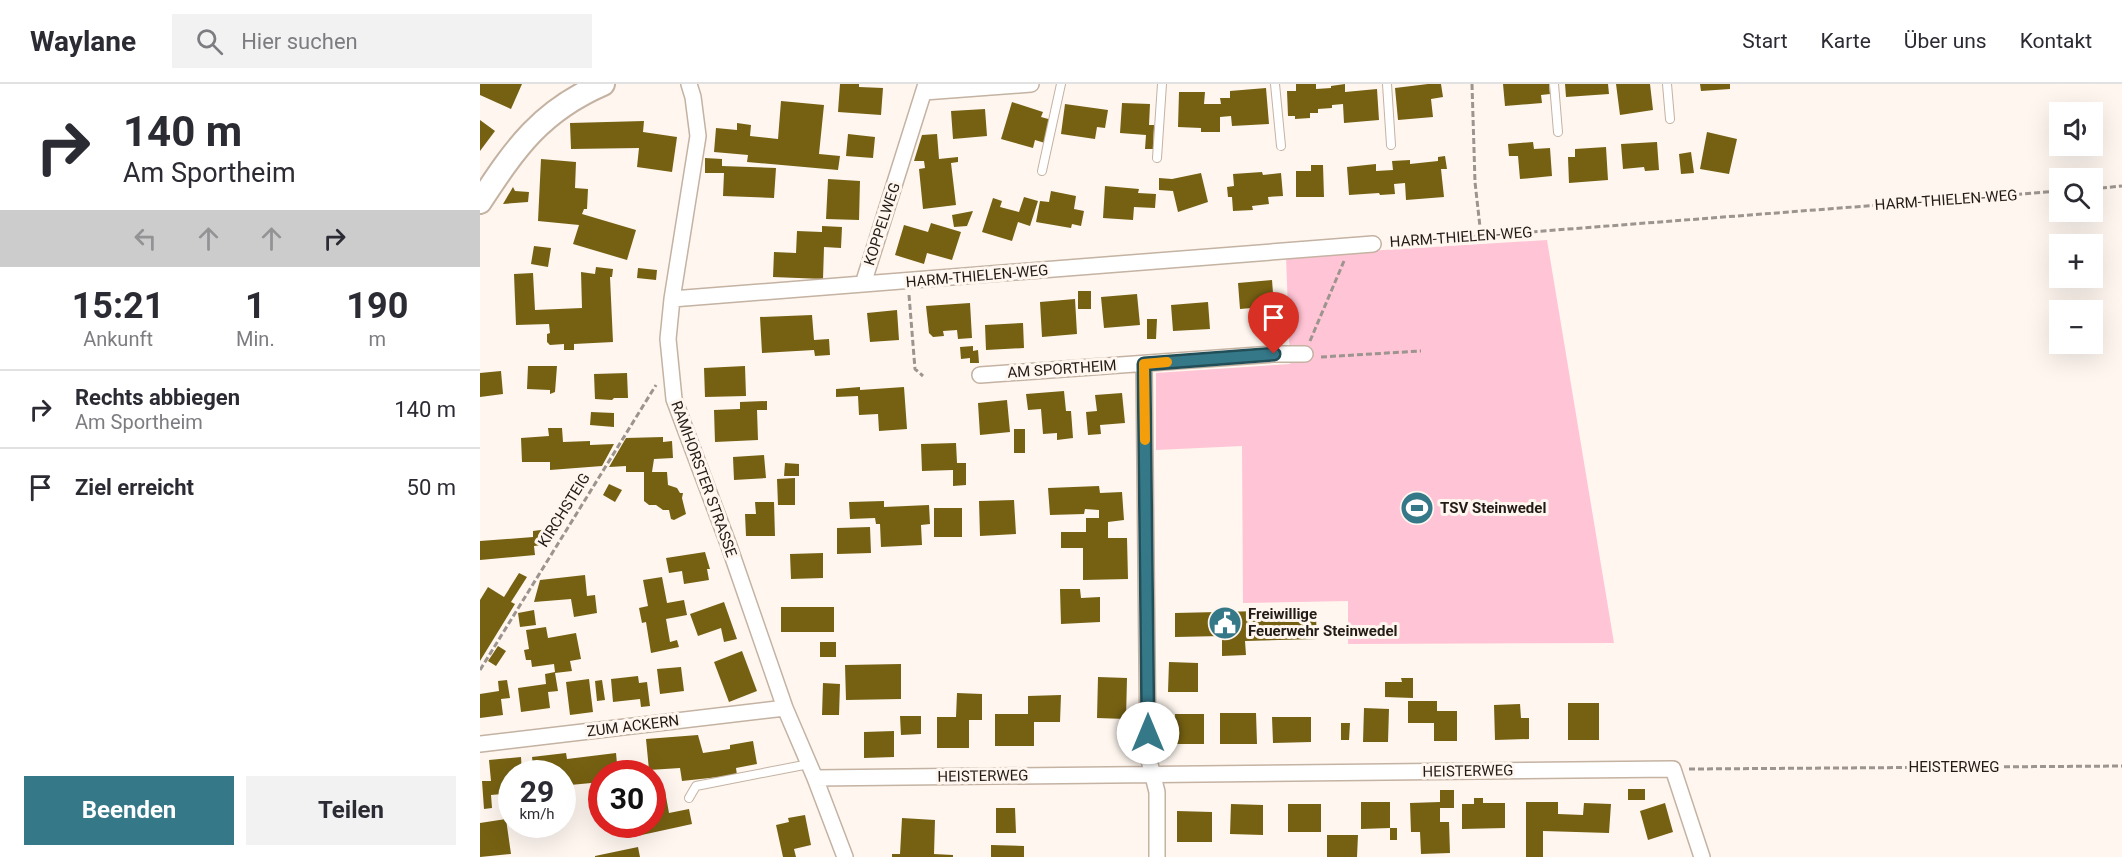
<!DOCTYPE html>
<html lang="de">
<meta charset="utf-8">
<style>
body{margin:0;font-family:Roboto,sans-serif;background:#f2f2f3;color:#2b2b33;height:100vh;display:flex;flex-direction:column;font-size:22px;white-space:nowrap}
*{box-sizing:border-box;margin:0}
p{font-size:20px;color:#7c7c81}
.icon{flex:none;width:33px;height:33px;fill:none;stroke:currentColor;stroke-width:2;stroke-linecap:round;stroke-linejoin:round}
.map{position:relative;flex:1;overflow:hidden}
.sheet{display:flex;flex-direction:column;background:#fff;width:480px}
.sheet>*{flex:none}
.guide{background:#fff;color:#2b2b33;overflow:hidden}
.tools{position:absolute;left:1569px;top:18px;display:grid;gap:12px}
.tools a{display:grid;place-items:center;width:54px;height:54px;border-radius:0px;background:#fff;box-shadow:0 6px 24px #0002;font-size:30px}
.speed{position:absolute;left:18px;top:676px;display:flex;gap:12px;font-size:30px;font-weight:700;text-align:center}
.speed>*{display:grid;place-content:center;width:78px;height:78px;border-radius:50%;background:#fff;box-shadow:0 6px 24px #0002;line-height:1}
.speed small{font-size:15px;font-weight:400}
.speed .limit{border:9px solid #d22;background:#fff;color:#111}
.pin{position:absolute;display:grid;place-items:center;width:51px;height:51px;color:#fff;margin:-62px -26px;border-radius:50% 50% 50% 0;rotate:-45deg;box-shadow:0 0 6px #0007}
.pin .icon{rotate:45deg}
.me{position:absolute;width:66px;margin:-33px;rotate:0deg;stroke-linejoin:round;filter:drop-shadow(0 0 4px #0008)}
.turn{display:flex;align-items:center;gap:21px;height:126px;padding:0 24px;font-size:27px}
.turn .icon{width:78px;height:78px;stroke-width:2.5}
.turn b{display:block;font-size:42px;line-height:51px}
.lanes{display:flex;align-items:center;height:57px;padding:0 24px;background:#0003;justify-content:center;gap:30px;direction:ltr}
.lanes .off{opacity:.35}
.eta{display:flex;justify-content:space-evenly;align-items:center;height:102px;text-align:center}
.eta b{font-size:36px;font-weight:700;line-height:42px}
.button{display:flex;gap:12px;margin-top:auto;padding:12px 24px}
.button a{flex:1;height:69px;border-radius:0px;background:#357888;color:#fff;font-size:24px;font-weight:700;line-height:69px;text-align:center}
.button a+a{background:#f2f2f3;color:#2b2b33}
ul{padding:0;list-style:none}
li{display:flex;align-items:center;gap:18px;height:78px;padding:0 24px;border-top:2px solid #e1e1e2}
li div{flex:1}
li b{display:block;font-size:22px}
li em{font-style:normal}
header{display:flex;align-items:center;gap:36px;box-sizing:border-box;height:84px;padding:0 30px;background:#fff;border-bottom:2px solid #e1e1e2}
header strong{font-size:28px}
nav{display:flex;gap:33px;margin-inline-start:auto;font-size:21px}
.search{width:420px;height:54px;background:#f2f2f3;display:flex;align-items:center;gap:15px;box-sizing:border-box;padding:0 21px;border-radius:0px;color:#7c7c81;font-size:22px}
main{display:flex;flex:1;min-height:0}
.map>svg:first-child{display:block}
.green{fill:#ffc4d5}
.building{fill:#766112}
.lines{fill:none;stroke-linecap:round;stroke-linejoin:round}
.lane-casing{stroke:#c4b2a2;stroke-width:10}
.street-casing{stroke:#c4b2a2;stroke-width:18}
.secondary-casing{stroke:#c4b2a2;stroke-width:26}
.path{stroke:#9c948e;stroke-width:3;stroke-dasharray:6 3;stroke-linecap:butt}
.lane{stroke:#fff;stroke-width:8}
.street{stroke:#fff;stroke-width:15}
.secondary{stroke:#fff;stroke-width:22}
.route-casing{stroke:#224e58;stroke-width:15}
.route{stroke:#357888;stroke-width:10}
.slow{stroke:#f59e0b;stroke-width:10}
.labels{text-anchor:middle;stroke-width:6;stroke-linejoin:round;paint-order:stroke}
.street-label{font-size:15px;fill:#231c16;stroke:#fef6ef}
.poi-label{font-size:15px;font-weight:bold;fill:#231c16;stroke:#fef6ef;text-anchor:start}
</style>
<header>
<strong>Waylane</strong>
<div class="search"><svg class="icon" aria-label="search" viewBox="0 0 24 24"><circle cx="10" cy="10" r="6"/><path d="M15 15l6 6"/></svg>Hier suchen</div>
<nav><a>Start</a><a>Karte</a><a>Über uns</a><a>Kontakt</a></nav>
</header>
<main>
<section class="sheet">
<div class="guide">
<div class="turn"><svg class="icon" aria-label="right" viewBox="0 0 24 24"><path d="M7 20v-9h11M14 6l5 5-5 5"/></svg><div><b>140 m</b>Am Sportheim</div></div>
<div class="lanes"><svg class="icon off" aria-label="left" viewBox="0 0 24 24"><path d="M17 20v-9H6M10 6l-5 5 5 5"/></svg><svg class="icon off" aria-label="ahead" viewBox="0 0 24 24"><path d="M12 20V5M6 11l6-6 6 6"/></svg><svg class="icon off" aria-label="ahead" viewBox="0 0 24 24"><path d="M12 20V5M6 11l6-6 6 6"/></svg><svg class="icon" aria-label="right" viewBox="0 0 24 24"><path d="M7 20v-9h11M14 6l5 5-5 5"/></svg></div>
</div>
<div class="eta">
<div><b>15:21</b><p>Ankunft</p></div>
<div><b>1</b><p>Min.</p></div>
<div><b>190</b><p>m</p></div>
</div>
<ul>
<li><svg class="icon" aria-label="right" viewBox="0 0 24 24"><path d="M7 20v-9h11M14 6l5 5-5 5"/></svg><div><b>Rechts abbiegen</b><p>Am Sportheim</p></div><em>140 m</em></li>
<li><svg class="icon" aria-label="arrive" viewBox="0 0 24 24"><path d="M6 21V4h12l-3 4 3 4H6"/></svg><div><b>Ziel erreicht</b></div><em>50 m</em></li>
</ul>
<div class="button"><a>Beenden</a><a>Teilen</a></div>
</section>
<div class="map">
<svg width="1642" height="773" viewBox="0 0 1642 773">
<rect width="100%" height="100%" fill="#fef6ef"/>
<path class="green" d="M 1067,156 L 1134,559 L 868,560 L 868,517 L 763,519 L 762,362 L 676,366 L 676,289 L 810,280 L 806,172 Z"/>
<path class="building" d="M 0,0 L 42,0 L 31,25 L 0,11 Z
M 360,0 L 379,0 L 379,3 L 403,4 L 401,31 L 358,28 Z
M 816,0 L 836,0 L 836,5 L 851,4 L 851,2 L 865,0 L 865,8 L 897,5 L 899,36 L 864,39 L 863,20 L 852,21 L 852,24 L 838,25 L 838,29 L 830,29 L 830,34 L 815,35 L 815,32 L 808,32 L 807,7 L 816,7 Z
M 948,0 L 961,0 L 963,13 L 951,15 L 953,33 L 918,36 L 915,4 Z
M 1023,0 L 1069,0 L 1070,10 L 1061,11 L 1062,19 L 1025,22 Z
M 1085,0 L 1128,0 L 1129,10 L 1086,13 Z
M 1136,0 L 1170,0 L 1173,26 L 1140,31 Z
M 1220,0 L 1250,0 L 1250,5 L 1221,7 Z
M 786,4 L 789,40 L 752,42 L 751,32 L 740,33 L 740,48 L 721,48 L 721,44 L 698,43 L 699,8 L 725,8 L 724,20 L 741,20 L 740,14 L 750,14 L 750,7 Z
M 301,17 L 344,21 L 339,70 L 360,72 L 358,86 L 267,78 L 268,71 L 234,68 L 236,44 L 257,46 L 257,39 L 271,41 L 270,52 L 298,55 Z
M 532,18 L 563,28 L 561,33 L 572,36 L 565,59 L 555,56 L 553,64 L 521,55 Z
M 642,19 L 670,20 L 669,41 L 674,41 L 673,65 L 665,65 L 666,51 L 640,49 Z
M 585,20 L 628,26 L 625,44 L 617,43 L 615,55 L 581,50 Z
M 505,25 L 507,52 L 473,55 L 471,27 Z
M 0,36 L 15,47 L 0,67 Z
M 164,37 L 163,48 L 197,53 L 192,88 L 157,83 L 159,64 L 91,65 L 90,39 Z
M 1227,48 L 1257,55 L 1249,90 L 1220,85 Z
M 368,50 L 395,53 L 393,74 L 366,72 Z
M 457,50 L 459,75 L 478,73 L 478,78 L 471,79 L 476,121 L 443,125 L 439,85 L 445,84 L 444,77 L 434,77 L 442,51 Z
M 1053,58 L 1054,65 L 1070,64 L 1072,92 L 1040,95 L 1038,72 L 1029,72 L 1028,60 Z
M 1177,58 L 1179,86 L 1165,87 L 1164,83 L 1143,85 L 1141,60 Z
M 1126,63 L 1128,96 L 1089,99 L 1088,73 L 1095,73 L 1095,65 Z
M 1211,68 L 1214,89 L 1201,90 L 1199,70 Z
M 965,72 L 967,85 L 961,85 L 964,113 L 926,116 L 925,99 L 914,100 L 915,110 L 900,111 L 899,109 L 869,111 L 867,83 L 896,80 L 896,87 L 913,86 L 912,77 L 930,76 L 930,80 L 958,77 L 958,73 Z
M 225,74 L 242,75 L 242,82 L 296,84 L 294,114 L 243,112 L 244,89 L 225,89 Z
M 61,75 L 96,78 L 95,104 L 108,105 L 107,125 L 104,125 L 102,130 L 156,146 L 147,176 L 93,160 L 99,141 L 58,137 Z
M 831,81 L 843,81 L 844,113 L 816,113 L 816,87 L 831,87 Z
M 782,88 L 783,91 L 801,89 L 803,112 L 788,113 L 789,120 L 772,122 L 773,126 L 753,127 L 752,113 L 748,113 L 747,103 L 754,102 L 753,90 Z
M 721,89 L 728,118 L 698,128 L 693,107 L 679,106 L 679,94 L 692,95 Z
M 348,95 L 380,97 L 379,136 L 346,135 Z
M 625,102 L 659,105 L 658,109 L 676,110 L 675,124 L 654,123 L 653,136 L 623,134 Z
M 33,103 L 35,107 L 49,108 L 48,118 L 23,120 Z
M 571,107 L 596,112 L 594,125 L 604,127 L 601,142 L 592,140 L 591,144 L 556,138 L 560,117 L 569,118 Z
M 544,113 L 558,117 L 550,142 L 538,138 L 532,157 L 502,148 L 513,114 L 522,117 L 520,123 L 539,128 Z
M 493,127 L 487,142 L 474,143 L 472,131 Z
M 451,139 L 481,148 L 472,176 L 447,169 L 444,180 L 415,171 L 424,141 L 448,148 Z
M 342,142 L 362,143 L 361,164 L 344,163 L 343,195 L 293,193 L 294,168 L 316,169 L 317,147 L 342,148 Z
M 54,162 L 71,164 L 68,183 L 51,180 Z
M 116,183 L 133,185 L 132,193 L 130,193 L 133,258 L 94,260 L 94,266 L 84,266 L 84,260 L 70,261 L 67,258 L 67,250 L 70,249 L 69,240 L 36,241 L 34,190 L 53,189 L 55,226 L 102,224 L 101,188 L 115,190 Z
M 158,184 L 177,186 L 176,196 L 157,194 Z
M 792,196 L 794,222 L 760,225 L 758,199 Z
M 598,207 L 611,207 L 611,225 L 598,225 Z
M 657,210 L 660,241 L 624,244 L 621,213 Z
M 595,215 L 597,250 L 562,253 L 560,218 Z
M 728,218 L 730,245 L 693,247 L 691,221 Z
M 490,219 L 492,254 L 478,255 L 477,246 L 463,247 L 464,252 L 453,253 L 449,249 L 446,222 Z
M 417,226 L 419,256 L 390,258 L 387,229 Z
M 332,231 L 334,256 L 349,255 L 350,271 L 335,272 L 334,266 L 282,269 L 280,233 Z
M 667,235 L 677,235 L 676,255 L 667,255 Z
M 543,239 L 544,264 L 506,266 L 505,241 Z
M 493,262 L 493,267 L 498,266 L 499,279 L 490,279 L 490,274 L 481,275 L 480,263 Z
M 48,282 L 77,282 L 75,308 L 70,310 L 70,306 L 47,305 Z
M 265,282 L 266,312 L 225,313 L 224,284 Z
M 21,287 L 23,310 L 0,313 L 0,289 Z
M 147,289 L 148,314 L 134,314 L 132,316 L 115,315 L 114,290 Z
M 380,303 L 380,306 L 424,303 L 427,345 L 399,347 L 398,330 L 379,331 L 378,312 L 356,313 L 356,305 Z
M 584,307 L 586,327 L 591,327 L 593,354 L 577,356 L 577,349 L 563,350 L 561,325 L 548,326 L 546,310 Z
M 642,309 L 645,339 L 620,341 L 621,350 L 608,351 L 606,328 L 617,327 L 615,311 Z
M 527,316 L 530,348 L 500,351 L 498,319 Z
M 287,317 L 287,326 L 277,326 L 278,356 L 235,358 L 234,326 L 260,325 L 260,318 Z
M 111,328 L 134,329 L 134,343 L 110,341 Z
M 68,344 L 82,344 L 83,358 L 110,357 L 110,361 L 134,360 L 122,382 L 70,386 L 70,378 L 42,378 L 41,354 L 69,352 Z
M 534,345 L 545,345 L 545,369 L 534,369 Z
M 183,353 L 183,358 L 192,357 L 193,374 L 174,375 L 172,388 L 187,388 L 188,401 L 197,404 L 200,409 L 203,409 L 202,414 L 206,430 L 194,436 L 191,435 L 189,426 L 183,426 L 176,421 L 169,421 L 164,417 L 164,388 L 146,388 L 146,382 L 129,383 L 146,354 Z
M 476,359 L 477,379 L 486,379 L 486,401 L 473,402 L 473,386 L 442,387 L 441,360 Z
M 284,371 L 286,394 L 254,396 L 253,373 Z
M 305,379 L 319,380 L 319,392 L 304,392 Z
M 315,394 L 315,421 L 298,421 L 297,395 Z
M 129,400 L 142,406 L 135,418 L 123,411 Z
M 619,402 L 620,409 L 642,408 L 644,436 L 628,438 L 628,454 L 647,454 L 648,495 L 603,496 L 603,464 L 581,464 L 581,448 L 606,448 L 606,434 L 619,434 L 619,426 L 605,425 L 604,430 L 570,431 L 568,404 Z
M 534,416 L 536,450 L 500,452 L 499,417 Z
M 404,417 L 404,423 L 449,421 L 450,440 L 441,441 L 442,461 L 401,463 L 400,440 L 396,440 L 395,434 L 370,435 L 369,418 Z
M 275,418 L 294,418 L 295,452 L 266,452 L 265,430 L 276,430 Z
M 454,424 L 482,424 L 482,453 L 454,453 Z
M 390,443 L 391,469 L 357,470 L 357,444 Z
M 68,445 L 70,460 L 54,462 L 55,471 L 0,476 L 0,457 L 53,453 L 53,447 Z
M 225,468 L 230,485 L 227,485 L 229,496 L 204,500 L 202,487 L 189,489 L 186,474 Z
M 343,469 L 343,494 L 311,495 L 310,470 Z
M 39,489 L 47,493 L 31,518 L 35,520 L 0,577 L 0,516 L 8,503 L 24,513 Z
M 105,491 L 107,512 L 115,511 L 117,529 L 94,533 L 91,515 L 54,518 L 60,496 Z
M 182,493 L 187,519 L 204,516 L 207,531 L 186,535 L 190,558 L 197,556 L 199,563 L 171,569 L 166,538 L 162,539 L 159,524 L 168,522 L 163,496 Z
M 580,505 L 600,505 L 601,514 L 620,513 L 620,538 L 581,540 Z
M 244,518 L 257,555 L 244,558 L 241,544 L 218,552 L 210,530 Z
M 301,523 L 354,523 L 354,548 L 301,548 Z
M 54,526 L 56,541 L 40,543 L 38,529 Z
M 821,526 L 822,533 L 836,533 L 837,555 L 765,557 L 766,571 L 742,572 L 742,552 L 695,553 L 695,529 Z
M 66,543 L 68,554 L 96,549 L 101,575 L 90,577 L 92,587 L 75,589 L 78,607 L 68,608 L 70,624 L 41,628 L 38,604 L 66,600 L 65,590 L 75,588 L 74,580 L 52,583 L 51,576 L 46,576 L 44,566 L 49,565 L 46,546 Z
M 340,558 L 356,558 L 356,573 L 340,573 Z
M 18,562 L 26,567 L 16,582 L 8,577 Z
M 262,567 L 277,607 L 249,618 L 234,578 Z
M 689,578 L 718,579 L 718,608 L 688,608 Z
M 421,580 L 421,615 L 366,616 L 365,581 Z
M 201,583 L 204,607 L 180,610 L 177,585 Z
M 158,592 L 159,599 L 167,598 L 170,622 L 161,623 L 160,615 L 133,618 L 131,595 Z
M 618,593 L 647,594 L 646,635 L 617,634 Z
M 921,594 L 933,594 L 933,614 L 905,613 L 905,598 L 922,598 Z
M 109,595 L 113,628 L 90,631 L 86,598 Z
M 27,596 L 30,614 L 21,615 L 23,631 L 0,634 L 0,610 L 19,607 L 18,597 Z
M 122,596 L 125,616 L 117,617 L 115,597 Z
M 343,599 L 360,600 L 359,631 L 342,631 Z
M 477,609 L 502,610 L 502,636 L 489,636 L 489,664 L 457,664 L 457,633 L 476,633 Z
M 581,611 L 580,638 L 554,638 L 554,662 L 515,662 L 515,630 L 548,630 L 548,612 Z
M 928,617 L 957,617 L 957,627 L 977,627 L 977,657 L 954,657 L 954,639 L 928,639 Z
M 1088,619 L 1119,619 L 1119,656 L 1088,656 Z
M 1040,620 L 1041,634 L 1049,634 L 1049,655 L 1015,656 L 1014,621 Z
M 884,624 L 909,625 L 908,658 L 883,658 Z
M 740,629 L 776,629 L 777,660 L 740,660 Z
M 695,630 L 724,630 L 724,660 L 696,660 Z
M 420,632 L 441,632 L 441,650 L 421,651 Z
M 792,633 L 831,633 L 831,658 L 793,659 Z
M 861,639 L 870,639 L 869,656 L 861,656 Z
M 414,647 L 414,673 L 384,674 L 384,648 Z
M 218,651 L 223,669 L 250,665 L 250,661 L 273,657 L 277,680 L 256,684 L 257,691 L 202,697 L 200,684 L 169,686 L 166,655 Z
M 86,669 L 87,675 L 136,669 L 138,690 L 122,690 L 122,698 L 90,701 L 89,697 L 82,698 L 82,690 L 54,690 L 52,673 Z
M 41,673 L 42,690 L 32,690 L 32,709 L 11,711 L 12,724 L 4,725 L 2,697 L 11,697 L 9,676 Z
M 1148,705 L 1165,705 L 1165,716 L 1148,716 Z
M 960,706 L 974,706 L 974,724 L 960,724 L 960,738 L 969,738 L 970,769 L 941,770 L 940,748 L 931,748 L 930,719 L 960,718 Z
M 185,707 L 189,729 L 209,725 L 212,740 L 148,754 L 145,741 L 172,741 L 172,710 Z
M 994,714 L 1003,714 L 1003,719 L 1025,719 L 1025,744 L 982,745 L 982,720 L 994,720 Z
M 881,718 L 910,718 L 910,744 L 917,744 L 917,756 L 910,756 L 910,744 L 881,745 Z
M 1046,718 L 1078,718 L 1078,730 L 1103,731 L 1104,719 L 1131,720 L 1129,749 L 1063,747 L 1063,773 L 1046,773 Z
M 1185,719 L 1193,748 L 1168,756 L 1160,727 Z
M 751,720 L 783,721 L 783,751 L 750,750 Z
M 808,720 L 841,720 L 841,748 L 808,748 Z
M 516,724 L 535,724 L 536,749 L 516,749 Z
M 697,727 L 732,728 L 732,758 L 697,758 Z
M 325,731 L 331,761 L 314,765 L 316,773 L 303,773 L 296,741 L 309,738 L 308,734 Z
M 422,734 L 455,736 L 454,770 L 473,771 L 473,773 L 412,773 L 412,770 L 420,770 Z
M 26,735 L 31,770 L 0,773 L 0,739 Z
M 847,751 L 878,751 L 877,773 L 847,773 Z
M 511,761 L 544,762 L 544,773 L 511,773 Z
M 158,763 L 160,773 L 115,773 L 115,772 Z"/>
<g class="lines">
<defs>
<path id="lane" d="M 795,0 L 801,62
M 907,0 L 911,61
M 1074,0 L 1078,48
M 1187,0 L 1190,35
M 677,74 L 682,0
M 562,87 L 581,0
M 209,714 L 216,702 L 329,680"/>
<path id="street" d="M 209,0 L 213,13 L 218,52 L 192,215 L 188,255 L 194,315 L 249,462 L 305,624 L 335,694 L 365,773
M 444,8 L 551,0
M 383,200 L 893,160
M 192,215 L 383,200 L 446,0
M 664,280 L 668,672 L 677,708 L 677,773
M 500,291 L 794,270 L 825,270
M 0,660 L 305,624
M 335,694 L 1193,685 L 1222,773"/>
<path id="secondary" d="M 0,118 C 36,63 61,27 123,0"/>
</defs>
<use href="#lane" class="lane-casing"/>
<use href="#street" class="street-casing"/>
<use href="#secondary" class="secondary-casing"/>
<path class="path" d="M 992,0 L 995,98 L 1001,152
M 1612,105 L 1642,102
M 908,159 L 1580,107
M 429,211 L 435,285 L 443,292
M 830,257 L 864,177
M 841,273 L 941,267
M 0,586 L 176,301
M 1209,685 L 1642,682"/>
<use href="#lane" class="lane"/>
<use href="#street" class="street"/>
<use href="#secondary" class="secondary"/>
</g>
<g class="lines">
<defs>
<path id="route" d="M 668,649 L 664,280 L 794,270"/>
</defs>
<use href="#route" class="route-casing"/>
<use href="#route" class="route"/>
<path class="slow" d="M 665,356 L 664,280 L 687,278"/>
</g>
<defs>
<symbol id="stadium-disc" viewBox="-11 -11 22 22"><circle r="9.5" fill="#357888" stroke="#fef6ef"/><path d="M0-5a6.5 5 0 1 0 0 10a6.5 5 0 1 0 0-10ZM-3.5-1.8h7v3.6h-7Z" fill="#fff"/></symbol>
<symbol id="civic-disc" viewBox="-11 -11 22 22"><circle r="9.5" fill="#357888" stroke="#fef6ef"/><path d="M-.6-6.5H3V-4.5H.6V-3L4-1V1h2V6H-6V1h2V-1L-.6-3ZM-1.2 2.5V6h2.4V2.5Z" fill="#fff"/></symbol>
</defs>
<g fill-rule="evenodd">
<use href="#stadium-disc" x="918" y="405" width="38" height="38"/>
<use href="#civic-disc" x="726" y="520" width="38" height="38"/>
</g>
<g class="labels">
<g class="street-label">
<text transform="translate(1466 116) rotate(-4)" y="5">HARM-THIELEN-WEG</text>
<text transform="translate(402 140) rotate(-72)" y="5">KOPPELWEG</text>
<text transform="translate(981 153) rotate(-4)" y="5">HARM-THIELEN-WEG</text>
<text transform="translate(497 192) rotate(-5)" y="5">HARM-THIELEN-WEG</text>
<text transform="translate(582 285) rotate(-4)" y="5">AM SPORTHEIM</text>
<text transform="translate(224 395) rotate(70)" y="5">RAMHORSTER STRASSE</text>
<text transform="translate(84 426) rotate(-58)" y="5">KIRCHSTEIG</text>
<text transform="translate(153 642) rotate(-7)" y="5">ZUM ACKERN</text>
<text x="1474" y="688">HEISTERWEG</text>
<text transform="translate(988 687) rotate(-1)" y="5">HEISTERWEG</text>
<text transform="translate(503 692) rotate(-1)" y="5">HEISTERWEG</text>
</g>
<g class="poi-label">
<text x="960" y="429">TSV Steinwedel</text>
<text x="768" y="535">Freiwillige<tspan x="768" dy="17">Feuerwehr Steinwedel</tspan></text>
</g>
</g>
</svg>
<div class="tools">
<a><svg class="icon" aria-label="sound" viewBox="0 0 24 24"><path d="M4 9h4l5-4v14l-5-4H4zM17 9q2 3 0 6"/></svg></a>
<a><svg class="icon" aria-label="search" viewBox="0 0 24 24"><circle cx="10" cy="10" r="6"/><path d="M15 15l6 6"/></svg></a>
<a>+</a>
<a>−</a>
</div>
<div class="speed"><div>29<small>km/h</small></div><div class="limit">30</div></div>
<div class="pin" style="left:794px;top:270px;background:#d93025"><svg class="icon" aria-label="arrive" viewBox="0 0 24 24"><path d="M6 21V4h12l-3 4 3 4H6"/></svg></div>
<svg class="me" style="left:668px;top:649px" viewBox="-20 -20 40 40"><circle r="19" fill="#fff"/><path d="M0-13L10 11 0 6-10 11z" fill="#357888"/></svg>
</div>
</main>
